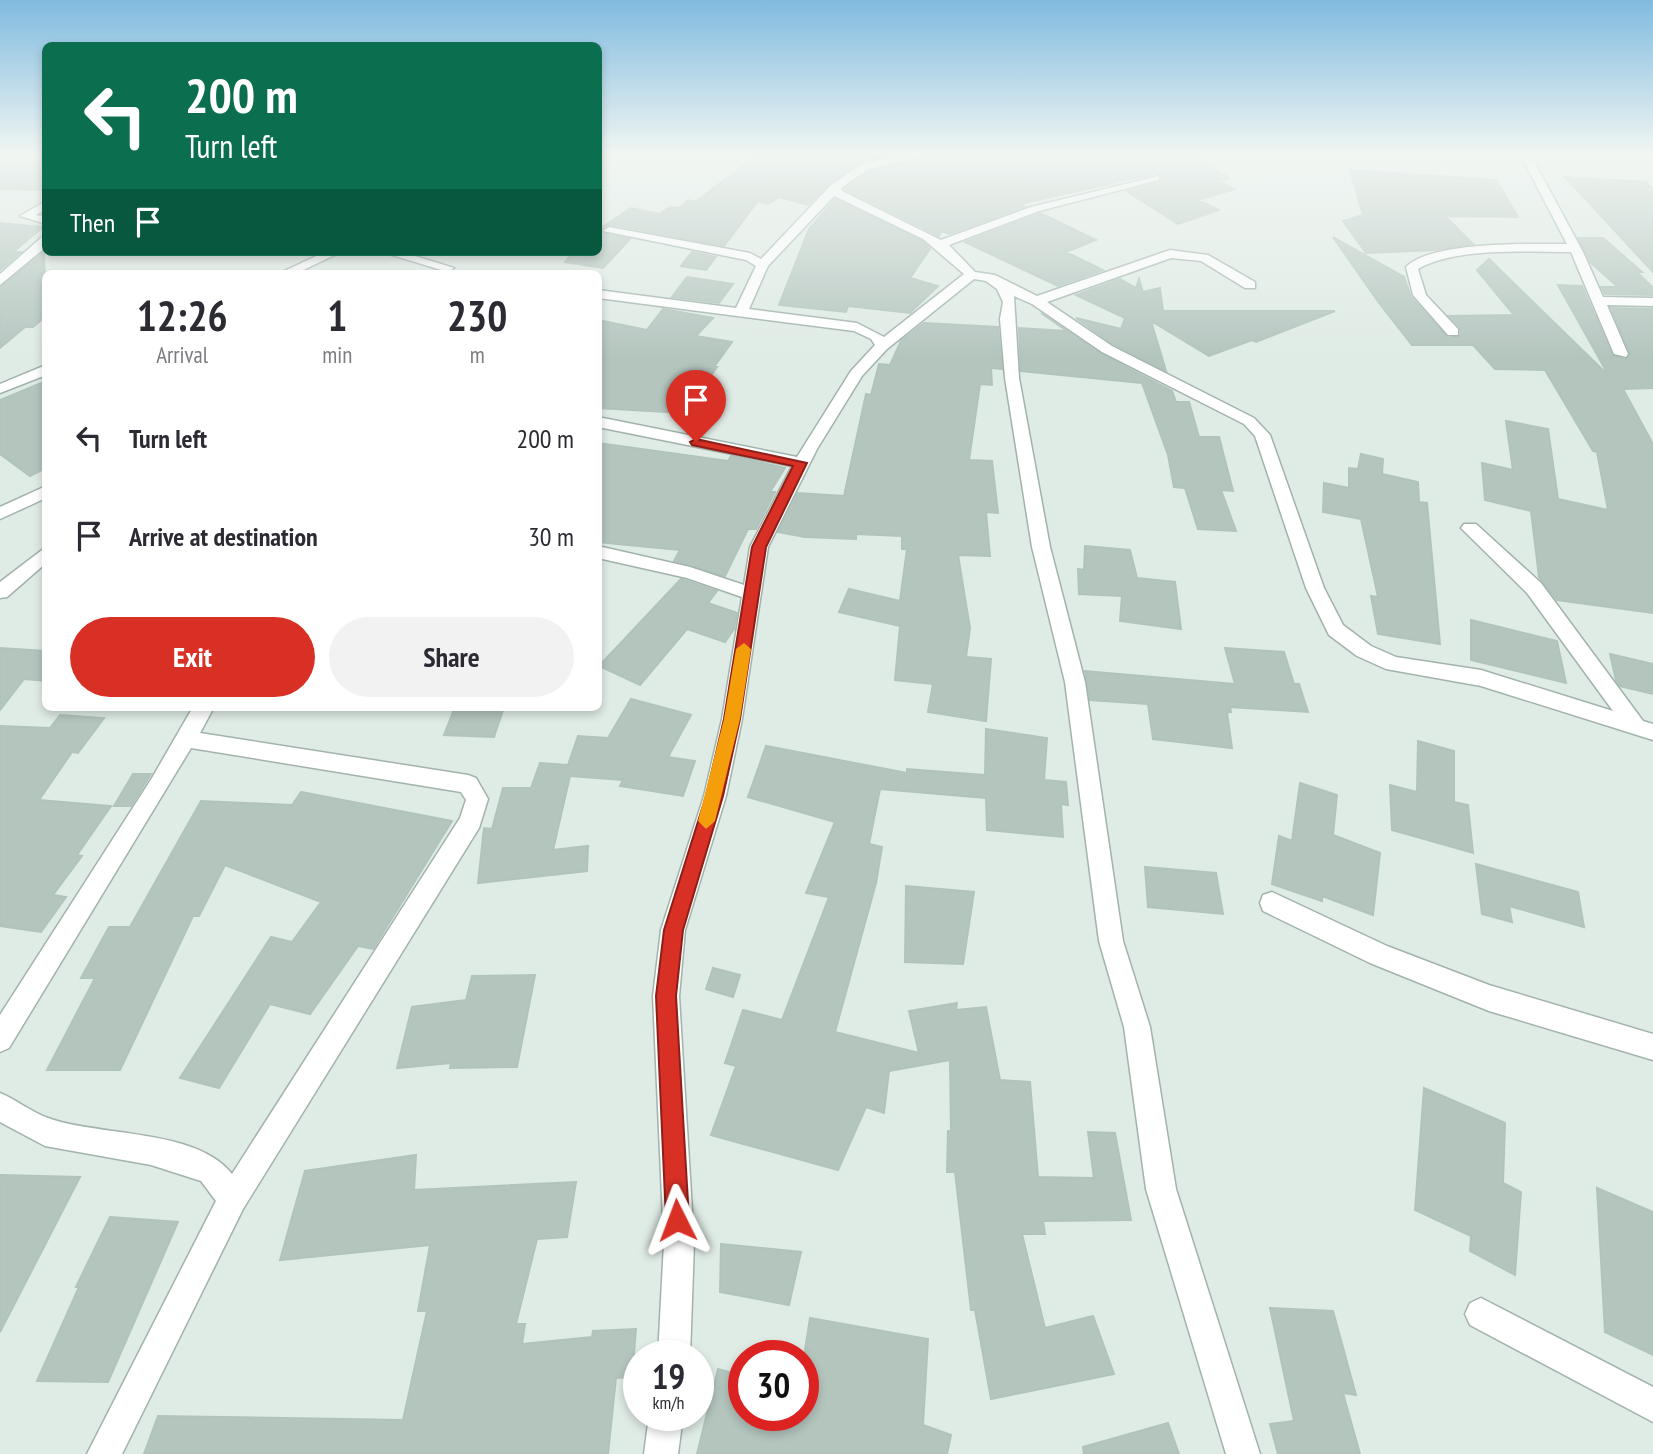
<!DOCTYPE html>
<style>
body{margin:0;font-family:"PT Sans Narrow",sans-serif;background:#f2f2f3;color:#2b2b33;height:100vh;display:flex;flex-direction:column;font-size:26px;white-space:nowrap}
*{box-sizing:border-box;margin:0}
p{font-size:23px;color:#7c7c81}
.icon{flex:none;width:38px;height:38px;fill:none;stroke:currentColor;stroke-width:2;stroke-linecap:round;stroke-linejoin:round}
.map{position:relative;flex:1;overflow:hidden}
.drawer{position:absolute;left:42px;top:270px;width:560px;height:441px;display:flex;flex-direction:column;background:#fff;border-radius:10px;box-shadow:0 4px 10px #0003}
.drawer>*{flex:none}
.hud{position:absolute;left:42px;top:42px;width:560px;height:214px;border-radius:10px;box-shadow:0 4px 10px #0003;background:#0b6e4f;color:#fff;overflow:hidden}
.speed{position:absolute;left:623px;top:1340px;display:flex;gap:14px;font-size:35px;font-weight:700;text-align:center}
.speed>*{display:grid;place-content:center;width:91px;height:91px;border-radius:50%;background:#fff;box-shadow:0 4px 10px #0003;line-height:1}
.speed small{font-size:18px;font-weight:400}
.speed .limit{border:10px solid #d22;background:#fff;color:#111}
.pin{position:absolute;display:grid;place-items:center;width:60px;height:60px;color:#fff;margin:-72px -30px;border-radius:50% 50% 50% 0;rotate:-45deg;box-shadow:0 0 7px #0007}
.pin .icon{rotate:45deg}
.me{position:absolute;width:77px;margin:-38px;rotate:357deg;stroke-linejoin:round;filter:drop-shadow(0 0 5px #0008)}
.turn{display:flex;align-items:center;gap:24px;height:147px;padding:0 28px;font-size:32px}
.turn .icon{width:91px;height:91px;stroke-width:2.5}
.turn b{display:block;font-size:49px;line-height:60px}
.then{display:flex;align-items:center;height:66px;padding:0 28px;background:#0003;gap:14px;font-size:26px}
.eta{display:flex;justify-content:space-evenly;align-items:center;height:119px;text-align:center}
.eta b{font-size:42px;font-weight:800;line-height:49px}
.cta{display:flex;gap:14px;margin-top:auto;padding:14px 28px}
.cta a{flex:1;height:80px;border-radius:42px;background:#d93025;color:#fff;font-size:28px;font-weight:800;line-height:80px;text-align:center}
.cta a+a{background:#f2f2f3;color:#2b2b33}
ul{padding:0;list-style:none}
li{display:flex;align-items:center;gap:21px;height:98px;padding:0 28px}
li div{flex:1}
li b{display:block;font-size:26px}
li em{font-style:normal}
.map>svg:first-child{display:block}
.building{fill:#b4c5be;stroke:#b1c4bc;stroke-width:2}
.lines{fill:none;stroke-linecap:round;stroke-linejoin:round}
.minor-casing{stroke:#a2b3ac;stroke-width:3}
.minor{fill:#fff;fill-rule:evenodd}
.route{fill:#d93025;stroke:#8d1f18;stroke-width:2}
.slow{fill:#f59e0b}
</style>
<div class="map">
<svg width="1653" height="1454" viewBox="0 0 1653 1454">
<rect width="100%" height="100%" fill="#dfebe5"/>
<path class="building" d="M 0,154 L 46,154 L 46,190 L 0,189 Z
M 759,154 L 896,154 L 861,162 L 830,183 L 808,205 L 779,197 L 769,204 L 758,201 L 724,246 L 609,224 L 601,232 L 630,239 L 603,268 L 565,262 L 573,252 L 598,252 L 598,230 L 631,208 L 659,214 L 670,207 L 680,208 L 688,200 L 695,202 Z
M 933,154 L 1204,154 L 1205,164 L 1229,178 L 1218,181 L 1235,189 L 1198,200 L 1219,210 L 1178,224 L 1126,191 L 1160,183 L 1162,176 L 1158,173 L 1020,204 L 1025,207 L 949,234 L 942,231 L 939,236 L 844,189 L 870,171 Z
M 1350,170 L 1496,180 L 1518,217 L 1445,216 L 1473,244 L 1436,250 L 1366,253 L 1343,221 L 1363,215 Z
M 1565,177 L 1647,182 L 1653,190 L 1653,272 Z
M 835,199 L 922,241 L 930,249 L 910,278 L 938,286 L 910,313 L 848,306 L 846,312 L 779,305 L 809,229 Z
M 1040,213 L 1096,240 L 1066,252 L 1103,270 L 1058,286 L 965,242 Z
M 0,223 L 43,227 L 13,252 L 21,252 L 0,270 Z
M 1333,237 L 1404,277 L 1411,297 L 1448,338 L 1461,335 L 1460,327 L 1449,316 L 1514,315 L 1477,270 L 1489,259 L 1609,376 L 1558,285 L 1582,286 L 1612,355 L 1625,360 L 1630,353 L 1611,308 L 1653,309 L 1653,388 L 1623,389 L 1653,444 L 1653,613 L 1557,600 L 1539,577 L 1531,511 L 1485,500 L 1482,463 L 1513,470 L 1506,421 L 1548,429 L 1558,499 L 1608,510 L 1597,452 L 1593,451 L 1545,370 L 1495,369 L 1473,345 L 1412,345 L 1379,303 Z
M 1578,238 L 1603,238 L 1642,272 L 1637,272 L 1653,288 L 1653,295 L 1605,294 L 1601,287 L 1618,287 L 1590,262 Z
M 44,252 L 46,316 L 33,327 L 25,327 L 0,348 L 0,288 Z
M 692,252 L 716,257 L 706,270 L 681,266 Z
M 687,277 L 733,284 L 719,303 L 672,297 Z
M 1120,279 L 1136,288 L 1139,279 L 1143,292 L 1160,288 L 1163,311 L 1335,311 L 1256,342 L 1252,340 L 1209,356 L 1151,321 L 1166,371 L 1113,344 L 1076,318 L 1121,329 L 1125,318 L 1076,295 Z
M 663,309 L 713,318 L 696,336 L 732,342 L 714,367 L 717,367 L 683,413 L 598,408 L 598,320 L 647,330 Z
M 1041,313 L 1101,354 L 1172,391 L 1176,402 L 1189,402 L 1199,437 L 1219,437 L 1233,491 L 1221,490 L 1236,531 L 1198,529 L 1185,488 L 1174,487 L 1168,455 L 1142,383 L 1021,371 L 1019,328 L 1067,331 Z
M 924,323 L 998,327 L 1002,369 L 991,368 L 992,385 L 980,384 L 969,460 L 992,461 L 998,513 L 986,512 L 990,556 L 958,555 L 970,628 L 966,657 L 991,659 L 986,721 L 928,712 L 933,684 L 895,680 L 900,626 L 839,612 L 849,589 L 900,601 L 907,549 L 902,549 L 902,536 L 856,534 L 856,539 L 805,537 L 778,532 L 798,493 L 844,496 L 866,394 L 871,395 L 879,364 L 890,365 L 901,341 Z
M 46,381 L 46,468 L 30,476 L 0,454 L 0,400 Z
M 598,443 L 728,461 L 731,456 L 785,468 L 770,492 L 775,492 L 756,529 L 748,529 L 725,576 L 674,561 L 680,550 L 598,542 Z
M 1361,454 L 1383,459 L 1382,474 L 1418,482 L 1419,502 L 1427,503 L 1440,644 L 1378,634 L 1371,596 L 1378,597 L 1361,519 L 1323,512 L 1324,483 L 1349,488 L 1349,468 L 1358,469 Z
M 1085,546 L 1130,550 L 1137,578 L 1175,582 L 1181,629 L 1120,621 L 1122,596 L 1079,594 L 1078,569 L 1084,570 Z
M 681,579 L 717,591 L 708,603 L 737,613 L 734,629 L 725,642 L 687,629 L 640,685 L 599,666 Z
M 1471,620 L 1557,641 L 1566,683 L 1471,660 Z
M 0,648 L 46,651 L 46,681 L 24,679 L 0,710 Z
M 1225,648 L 1284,652 L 1294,684 L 1299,684 L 1308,712 L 1230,707 L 1231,712 L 1227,712 L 1232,748 L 1153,739 L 1148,704 L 1090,700 L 1085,671 L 1235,684 Z
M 1610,654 L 1653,664 L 1653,694 L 1620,686 L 1616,680 Z
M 631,699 L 691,715 L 668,757 L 695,761 L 683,796 L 620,786 L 623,780 L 570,776 L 553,850 L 588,846 L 587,871 L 478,883 L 484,828 L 492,829 L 503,788 L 531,788 L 540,763 L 568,765 L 578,736 L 608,738 Z
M 455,707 L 504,707 L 494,737 L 444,735 Z
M 60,715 L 104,718 L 78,753 L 72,752 L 39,800 L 111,806 L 77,855 L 82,856 L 53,895 L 66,897 L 41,932 L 0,926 L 0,726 L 50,728 Z
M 986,729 L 1047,738 L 1044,780 L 1066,782 L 1068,805 L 1061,804 L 1063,837 L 987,830 L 986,798 L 880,789 L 869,844 L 882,847 L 876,883 L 835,1032 L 919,1053 L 909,1011 L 957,1003 L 956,1010 L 986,1007 L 1000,1080 L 1030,1082 L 1038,1177 L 1094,1178 L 1088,1132 L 1115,1133 L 1131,1220 L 1043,1221 L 1045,1234 L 1022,1234 L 1045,1328 L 1093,1316 L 1114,1374 L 991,1399 L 975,1310 L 971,1310 L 955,1172 L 947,1172 L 948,1131 L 951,1131 L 950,1060 L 889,1071 L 884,1113 L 866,1107 L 838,1170 L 711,1135 L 736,1066 L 725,1063 L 743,1010 L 782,1020 L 829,897 L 806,893 L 835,822 L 748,797 L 766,746 L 907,773 L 907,769 L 985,775 Z
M 1418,741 L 1454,751 L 1454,802 L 1468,805 L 1473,853 L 1392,830 L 1390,785 L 1417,792 Z
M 133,774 L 151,774 L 131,806 L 114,806 Z
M 1300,783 L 1337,795 L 1333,835 L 1380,853 L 1373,915 L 1322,896 L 1322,901 L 1272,884 L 1279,836 L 1292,841 Z
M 301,792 L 452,821 L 373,949 L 358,946 L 310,1014 L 270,1004 L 219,1088 L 180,1078 L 271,937 L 292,942 L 321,902 L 225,865 L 199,916 L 193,916 L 120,1070 L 47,1070 L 95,978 L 81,978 L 109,927 L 130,927 L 201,801 L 292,805 Z
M 1476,864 L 1578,892 L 1584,927 L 1509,906 L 1512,922 L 1482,914 Z
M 1145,867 L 1216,873 L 1223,914 L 1148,907 Z
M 906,886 L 974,892 L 963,964 L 905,962 Z
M 713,968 L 740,975 L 733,997 L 706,989 Z
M 535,975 L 517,1067 L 450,1068 L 451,1063 L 397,1068 L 412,1007 L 466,1000 L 472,976 Z
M 1424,1088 L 1505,1123 L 1503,1183 L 1521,1192 L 1515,1275 L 1470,1251 L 1471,1236 L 1415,1210 Z
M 416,1155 L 414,1190 L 576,1182 L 567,1237 L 537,1239 L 516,1324 L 525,1324 L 522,1344 L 592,1337 L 593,1331 L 636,1329 L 632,1377 L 616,1378 L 608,1454 L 144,1454 L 158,1416 L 403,1420 L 427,1311 L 418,1311 L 430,1245 L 280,1260 L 305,1171 Z
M 0,1175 L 80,1177 L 0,1332 Z
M 1597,1188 L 1653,1212 L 1653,1355 L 1605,1332 Z
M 110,1217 L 178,1222 L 108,1382 L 37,1381 L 79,1287 L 76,1287 Z
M 721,1244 L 801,1252 L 789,1305 L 720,1292 Z
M 1270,1308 L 1333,1311 L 1356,1395 L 1343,1393 L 1360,1454 L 1278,1454 L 1270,1424 L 1294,1421 Z
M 810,1318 L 928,1339 L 923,1425 L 951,1435 L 947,1454 L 697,1454 L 718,1369 L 744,1376 L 744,1416 L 803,1416 L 803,1363 Z
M 1168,1423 L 1179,1454 L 1084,1454 L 1083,1447 Z"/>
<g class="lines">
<defs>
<path id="minor" d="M 909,154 L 930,154 L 869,169 L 841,188 L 842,191 L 941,240 L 1031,207 L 1159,176 L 1159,180 L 1039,211 L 949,245 L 975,272 L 995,275 L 1037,296 L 1170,250 L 1208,255 L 1255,282 L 1255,288 L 1245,288 L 1201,261 L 1171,258 L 1047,302 L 1112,346 L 1254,418 L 1270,435 L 1324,588 L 1343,625 L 1371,646 L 1396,657 L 1481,670 L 1613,711 L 1527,593 L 1461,528 L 1464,524 L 1476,524 L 1541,583 L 1643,721 L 1653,724 L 1653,740 L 1481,686 L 1386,669 L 1357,656 L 1329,635 L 1306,588 L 1255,436 L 1244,424 L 1102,352 L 1032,304 L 1014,296 L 1019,378 L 1050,547 L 1085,682 L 1123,941 L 1150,1027 L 1176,1189 L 1260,1454 L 1226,1454 L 1146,1189 L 1124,1027 L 1099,941 L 1065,682 L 1032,547 L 1005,378 L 1000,319 L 1003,302 L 997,289 L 986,281 L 974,279 L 887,349 L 862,376 L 817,449 L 768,547 L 742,719 L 726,796 L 685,930 L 679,996 L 694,1243 L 690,1356 L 658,1356 L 664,1243 L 653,996 L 661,930 L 704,796 L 722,719 L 742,597 L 687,578 L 598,558 L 598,546 L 690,567 L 744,585 L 750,547 L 792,466 L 598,427 L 598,417 L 797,457 L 851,371 L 875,345 L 871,339 L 854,331 L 598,298 L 598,290 L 736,308 L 756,266 L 746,260 L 603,231 L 609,227 L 750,253 L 761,259 L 831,185 L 862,164 ZM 834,196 L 923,239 L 964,274 L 884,337 L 857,323 L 749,309 L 768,266 Z
M 1520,154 L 1530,154 L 1583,252 L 1603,297 L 1653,298 L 1653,306 L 1607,305 L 1628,354 L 1626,357 L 1614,354 L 1571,252 C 1527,252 1456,247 1418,269 L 1426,295 L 1458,329 L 1458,335 L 1448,335 L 1413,295 L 1406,267 C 1432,241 1529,244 1567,244 Z
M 46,201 L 46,209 L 36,215 L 46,217 L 46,224 L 20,216 Z
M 42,237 L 46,237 L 46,247 L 0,285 L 0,274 Z
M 325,252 L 341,252 L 297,273 L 280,273 Z
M 382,252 L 402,252 L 454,268 L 448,272 Z
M 46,365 L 46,375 L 0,393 L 0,384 Z
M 46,486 L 46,498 L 0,519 L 0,507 Z
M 46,547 L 46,563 L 7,597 L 0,598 L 0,582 Z
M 193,707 L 214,707 L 200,733 L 468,775 L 476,778 L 488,799 L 479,828 L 243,1209 L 122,1454 L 87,1454 L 216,1201 L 201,1181 L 151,1165 L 45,1146 L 0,1122 L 0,1093 C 17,1100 31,1112 48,1118 C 100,1137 196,1128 232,1174 L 460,818 L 466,800 L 461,792 L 191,748 L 9,1048 L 0,1052 L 0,1015 L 152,778 Z
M 1272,892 L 1387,946 L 1489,985 L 1653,1034 L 1653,1060 L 1489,1011 L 1370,963 L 1263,911 L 1260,903 L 1263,895 Z
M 1481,1298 L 1653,1387 L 1653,1422 L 1470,1325 L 1465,1314 L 1470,1303 Z
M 649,1416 L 683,1416 L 678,1454 L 644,1454 Z"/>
</defs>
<use href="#minor" class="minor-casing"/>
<use href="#minor" class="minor"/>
</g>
<linearGradient id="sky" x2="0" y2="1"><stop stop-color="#80bbdf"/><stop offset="0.43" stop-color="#f1f6f3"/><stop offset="1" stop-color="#f1f6f3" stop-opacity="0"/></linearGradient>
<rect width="1653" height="358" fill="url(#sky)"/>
<path class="route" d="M 696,439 L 807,463 L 766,547 L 740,719 L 723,796 L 683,930 L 676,996 L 689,1220 L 685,1228 L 677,1231 L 669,1228 L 666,1220 L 656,996 L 664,930 L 706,796 L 724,719 L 752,547 L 793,466 L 692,445 L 690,442 Z"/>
<path class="slow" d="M 744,643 L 751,649 L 740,719 L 715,821 L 706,829 L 698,821 L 724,719 L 736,649 Z"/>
</svg>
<div class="speed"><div>19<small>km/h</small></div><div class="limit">30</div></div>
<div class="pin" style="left:696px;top:442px;background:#d93025"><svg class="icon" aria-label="arrive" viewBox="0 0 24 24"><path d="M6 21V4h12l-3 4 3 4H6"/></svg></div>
<svg class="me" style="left:677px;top:1220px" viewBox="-20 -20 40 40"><path d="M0-17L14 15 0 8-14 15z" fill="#d93025" stroke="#fff" stroke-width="4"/></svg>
<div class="hud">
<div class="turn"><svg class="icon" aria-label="left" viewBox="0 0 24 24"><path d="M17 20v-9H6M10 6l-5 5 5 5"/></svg><div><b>200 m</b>Turn left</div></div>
<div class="then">Then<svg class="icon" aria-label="arrive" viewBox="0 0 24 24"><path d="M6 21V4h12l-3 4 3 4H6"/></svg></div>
</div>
<section class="drawer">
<div class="eta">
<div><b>12:26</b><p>Arrival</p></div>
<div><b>1</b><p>min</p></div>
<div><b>230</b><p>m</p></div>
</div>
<ul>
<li><svg class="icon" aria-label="left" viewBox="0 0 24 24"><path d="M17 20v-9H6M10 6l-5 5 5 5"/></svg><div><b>Turn left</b></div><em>200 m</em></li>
<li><svg class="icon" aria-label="arrive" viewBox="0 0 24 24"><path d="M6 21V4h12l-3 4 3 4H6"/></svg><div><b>Arrive at destination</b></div><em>30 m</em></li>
</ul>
<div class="cta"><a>Exit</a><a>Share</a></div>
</section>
</div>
